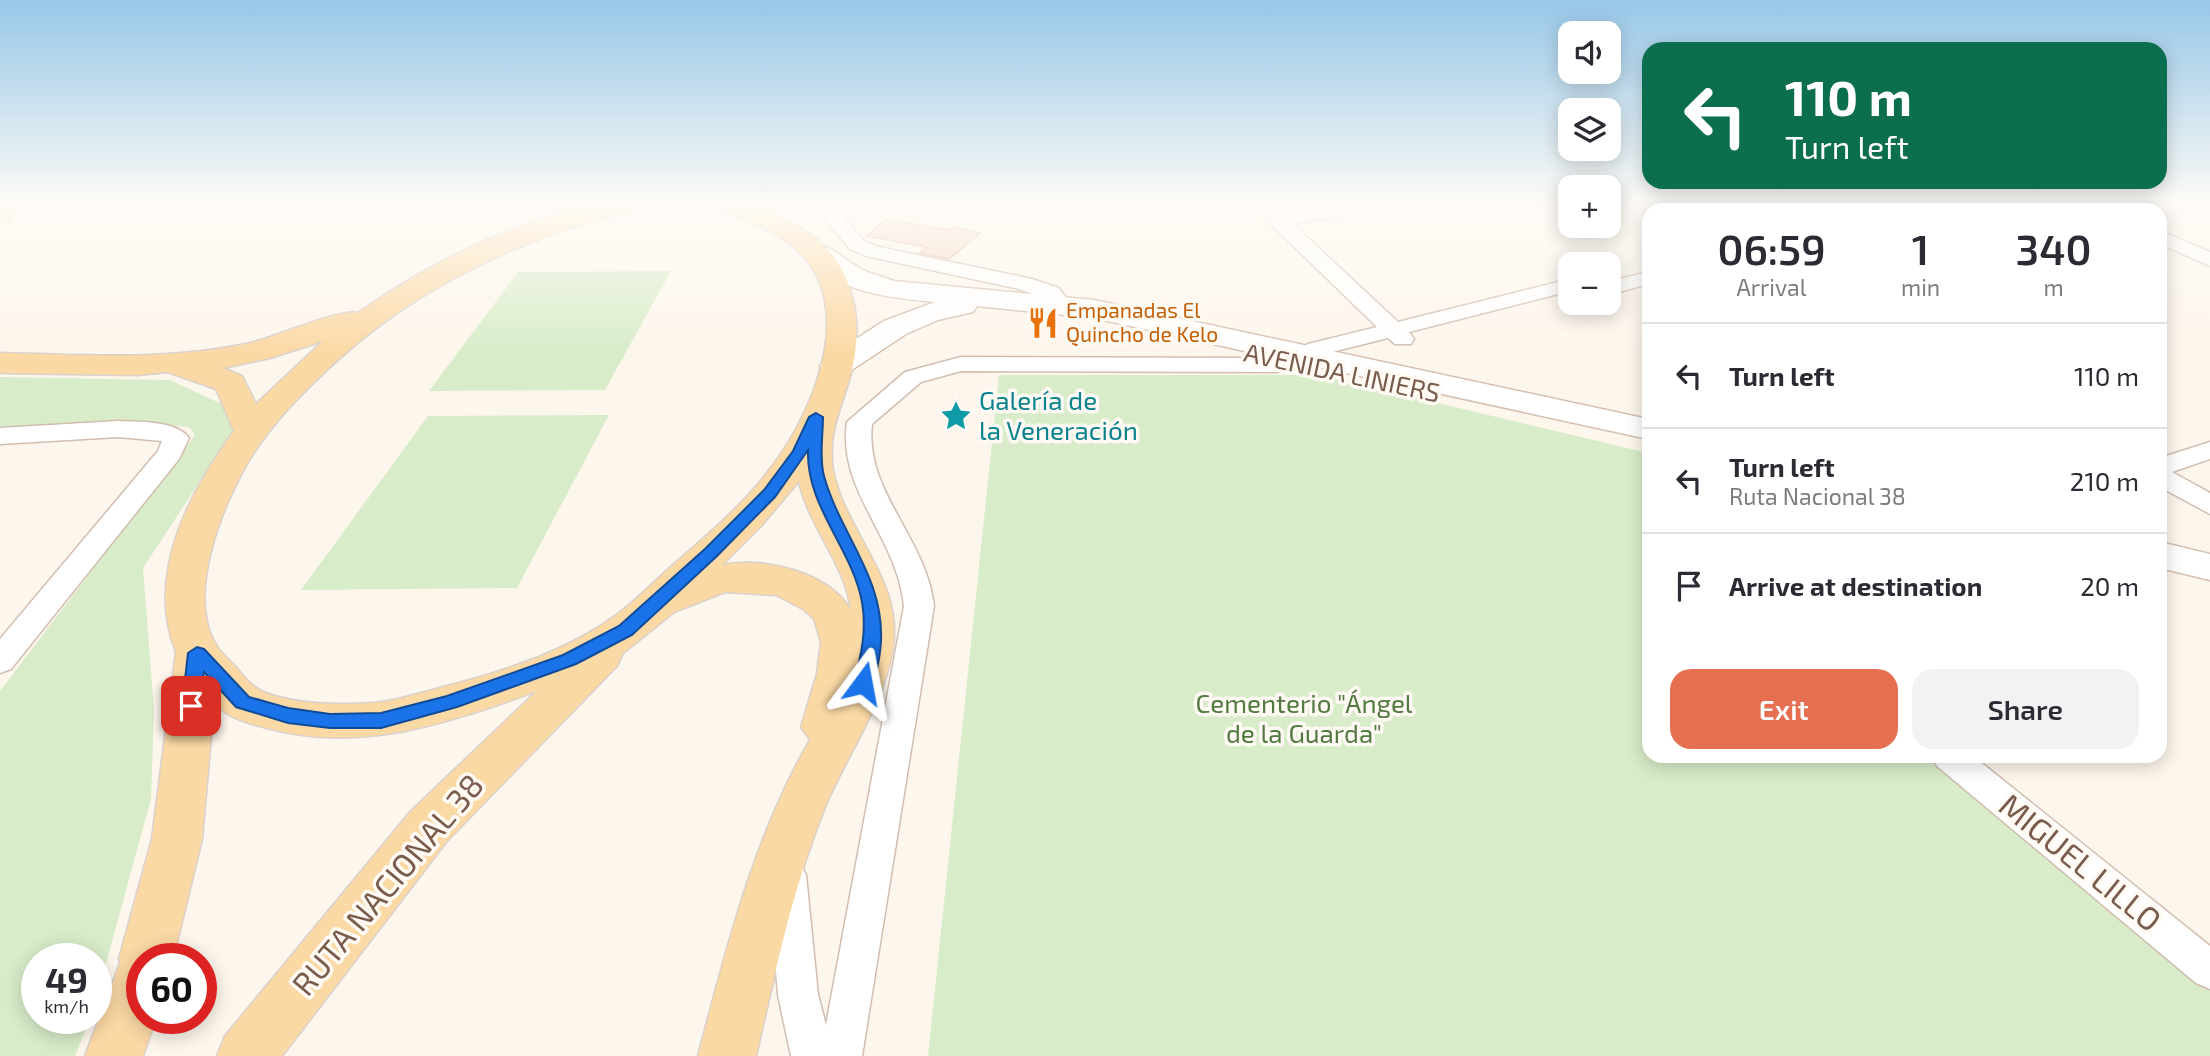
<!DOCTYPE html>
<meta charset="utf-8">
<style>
body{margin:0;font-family:"Exo 2",sans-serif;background:#f2f2f3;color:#2b2b33;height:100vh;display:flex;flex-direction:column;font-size:26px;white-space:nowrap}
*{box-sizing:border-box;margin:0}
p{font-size:23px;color:#7c7c81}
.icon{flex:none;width:38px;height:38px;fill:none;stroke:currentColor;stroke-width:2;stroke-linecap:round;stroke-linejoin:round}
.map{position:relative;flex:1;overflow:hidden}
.drawer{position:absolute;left:1642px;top:203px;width:525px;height:560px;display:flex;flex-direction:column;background:#fff;border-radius:21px;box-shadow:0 4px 18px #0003}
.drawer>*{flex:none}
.hud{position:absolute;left:1642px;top:42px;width:525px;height:147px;border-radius:21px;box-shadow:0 4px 18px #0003;background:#0b6e4f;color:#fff;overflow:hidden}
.fabs{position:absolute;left:1558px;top:21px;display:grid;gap:14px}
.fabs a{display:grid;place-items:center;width:63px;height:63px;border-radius:14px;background:#fff;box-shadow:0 4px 18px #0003;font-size:35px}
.speed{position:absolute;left:21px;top:943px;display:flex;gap:14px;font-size:35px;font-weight:700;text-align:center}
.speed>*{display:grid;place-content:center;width:91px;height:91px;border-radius:50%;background:#fff;box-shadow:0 4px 18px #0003;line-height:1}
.speed small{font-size:18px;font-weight:400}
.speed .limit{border:10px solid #d22;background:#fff;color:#111}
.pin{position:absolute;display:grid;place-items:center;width:60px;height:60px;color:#fff;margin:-30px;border-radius:14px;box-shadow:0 4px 10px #0006}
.me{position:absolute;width:77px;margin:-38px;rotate:13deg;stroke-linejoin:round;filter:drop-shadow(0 0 5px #0008)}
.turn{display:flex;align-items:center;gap:24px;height:147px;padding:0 28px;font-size:32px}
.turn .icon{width:91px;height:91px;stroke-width:2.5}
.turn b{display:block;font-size:49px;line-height:60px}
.eta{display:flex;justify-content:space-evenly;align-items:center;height:119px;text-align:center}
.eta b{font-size:42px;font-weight:600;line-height:49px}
.cta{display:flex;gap:14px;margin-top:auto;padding:14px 28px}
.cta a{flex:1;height:80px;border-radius:21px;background:#e76f51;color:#fff;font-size:28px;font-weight:600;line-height:80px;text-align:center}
.cta a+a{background:#f2f2f3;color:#2b2b33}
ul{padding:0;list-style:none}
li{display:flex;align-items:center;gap:21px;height:105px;padding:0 28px;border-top:2px solid #e1e1e2}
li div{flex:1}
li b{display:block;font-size:26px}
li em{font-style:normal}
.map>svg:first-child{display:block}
.green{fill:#d8ecc9}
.building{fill:#f3d5c3;stroke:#e6bba3;stroke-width:2}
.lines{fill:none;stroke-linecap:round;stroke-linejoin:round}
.minor-casing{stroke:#d1beb0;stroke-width:3}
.secondary-casing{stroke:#d6c0b0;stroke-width:3}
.primary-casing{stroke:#dad1cd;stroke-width:3}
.minor{fill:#fff;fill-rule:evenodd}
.secondary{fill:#fff;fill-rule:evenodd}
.primary{fill:#fbd9a5;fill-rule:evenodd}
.route{fill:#1a73e8;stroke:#114b97;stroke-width:2}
.labels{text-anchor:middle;stroke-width:7;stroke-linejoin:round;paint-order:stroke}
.far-food-label{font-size:21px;fill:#c56008;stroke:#fffaf3;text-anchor:start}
.street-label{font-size:26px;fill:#7a5c4d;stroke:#fffaf3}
.culture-label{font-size:26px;fill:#0d838f;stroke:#fffaf3;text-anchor:start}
.park-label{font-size:26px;fill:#537a41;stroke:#fffaf3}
.near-street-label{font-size:32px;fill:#7a5c4d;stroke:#fffaf3}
</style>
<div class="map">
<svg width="2210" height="1056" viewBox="0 0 2210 1056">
<rect width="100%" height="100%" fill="#fdf6ec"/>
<path class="green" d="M 671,271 L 605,390 L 429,391 L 518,272 Z
M 999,375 L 1319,375 L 1648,453 L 1648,756 L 1930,756 L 2210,986 L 2210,1056 L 928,1056 Z
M 0,377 L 170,380 L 224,405 L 235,428 L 143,568 L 154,710 L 151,799 L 96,1000 L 96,959 L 37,959 L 37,1018 L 90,1019 L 75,1056 L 0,1056 L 0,691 L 195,435 L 189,427 L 147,424 L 0,429 Z
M 609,415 L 517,588 L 301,590 L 428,416 Z"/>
<path class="building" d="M 886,219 L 948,230 L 953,227 L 980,233 L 949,259 L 920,253 L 927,247 L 867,236 Z"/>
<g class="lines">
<defs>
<path id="minor" d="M 813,205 L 833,205 L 864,241 L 879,247 L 1032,279 L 1059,288 L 1070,304 L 1059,311 L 1051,309 L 1043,298 L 1019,289 L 866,256 L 850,249 Z
M 1251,205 L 1272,205 L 1283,215 L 1336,205 L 1376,205 L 1367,211 L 1293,224 L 1398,322 L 1570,279 L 1570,291 L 1409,332 L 1414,339 L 1411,344 L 1395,344 L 1388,338 L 1324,354 L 1303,367 L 1278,372 L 961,371 L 921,382 L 872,424 C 864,491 926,537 934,606 L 862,1056 L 791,1056 L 778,995 L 768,875 L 774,864 L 787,859 L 800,864 L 806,875 L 818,995 L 826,1025 L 904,606 C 897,536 837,491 847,422 L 905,372 L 961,357 L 1278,358 L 1288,356 L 1308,344 L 1377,327 Z
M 1661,205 L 1684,205 L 1689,210 L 1665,210 Z
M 1866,205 L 1899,205 L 1892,210 L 1859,210 Z
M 1916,205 L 1949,205 L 1942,210 L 1909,210 Z
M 2077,205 L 2102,205 L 2108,210 L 2082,210 Z
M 2160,231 L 2210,252 L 2210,266 L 2160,244 Z
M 1648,272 L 1648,284 L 1608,295 L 1608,282 Z
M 118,421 C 138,422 176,420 189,438 L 179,459 L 11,669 L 0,673 L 0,639 L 158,451 L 162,441 L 118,437 L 0,444 L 0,428 Z
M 2210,442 L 2210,459 L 2172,472 L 2210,493 L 2210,514 L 2160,487 L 2160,458 Z
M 1932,756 L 1973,756 L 2210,946 L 2210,989 L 2196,983 L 1937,766 Z"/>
<path id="secondary" d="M 821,247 L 831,249 L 862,270 L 894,281 L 1094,300 L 1648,419 L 1648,439 L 1094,318 L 977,306 L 973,312 L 938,320 L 906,334 L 847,373 L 836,376 L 825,373 L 820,366 L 825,359 L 884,321 L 935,302 C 893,298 833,293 807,255 L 811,249 Z
M 2160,542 L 2210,554 L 2210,580 L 2160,568 Z"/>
<path id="primary" d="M 0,205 L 24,205 L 9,220 L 0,222 Z
M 590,205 L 636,205 L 632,211 C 524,237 425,283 341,357 C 309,386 276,418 253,454 C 224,500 183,597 218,648 C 223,655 230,661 235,666 C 244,677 252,688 266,693 C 297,705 338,705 372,703 C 394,702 414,694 436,689 C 491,675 548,658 597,628 C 626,611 648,587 673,565 C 706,536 740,508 767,473 C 806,424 847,336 816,274 C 798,239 757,225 723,211 L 719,205 C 759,204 778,212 811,235 C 855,265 864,325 851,373 C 842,407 827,433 833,470 C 845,533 903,579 893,647 C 884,707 845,756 823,812 C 792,891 775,973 756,1056 L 698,1056 C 727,947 753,839 810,740 L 801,727 L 817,674 L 821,642 L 814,619 L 803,609 L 776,595 L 725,592 L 674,612 L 623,653 L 617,666 L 447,841 L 282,1056 L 217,1056 L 225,1036 L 411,811 L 537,691 C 450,722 365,753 271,729 C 251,724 229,719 214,703 L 202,839 L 173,959 L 142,959 L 142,1018 L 156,1018 L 143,1056 L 85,1056 L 120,963 L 119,959 L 152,839 L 176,652 C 145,575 189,493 234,431 L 216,389 L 168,372 L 137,375 L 0,373 L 0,353 C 83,355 169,361 250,343 C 274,338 338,308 358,313 C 428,264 506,225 590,205 ZM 323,341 L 256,404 L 242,376 L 223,368 L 270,358 ZM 799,481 C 808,526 845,563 851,610 C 827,571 764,557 722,565 L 761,526 Z"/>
</defs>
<use href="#minor" class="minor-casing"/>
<use href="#secondary" class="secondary-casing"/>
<use href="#primary" class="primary-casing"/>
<use href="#minor" class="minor"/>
<use href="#secondary" class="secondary"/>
<use href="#primary" class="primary"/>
</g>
<linearGradient id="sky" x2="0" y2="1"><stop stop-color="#97c7e8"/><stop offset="0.58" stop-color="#fefbf6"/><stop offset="1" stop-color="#fefbf6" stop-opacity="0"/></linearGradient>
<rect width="2210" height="353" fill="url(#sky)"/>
<path class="route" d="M 816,413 L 823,417 C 823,435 819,458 824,476 C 840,534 884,577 881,641 C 880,656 877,674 870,687 L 857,687 L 854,683 C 861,656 867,630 862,602 C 852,548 806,507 808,450 L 775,497 L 717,556 L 632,635 L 576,664 L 457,707 L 381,728 L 330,728 L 288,723 L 236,707 L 204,672 L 198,711 L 185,711 L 182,706 L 188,653 L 197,647 L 204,649 L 249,697 L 288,708 L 330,714 L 381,713 L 447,696 L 563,655 L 619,626 L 706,548 L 764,490 L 793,451 L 809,417 Z"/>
<defs>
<symbol id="restaurant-bare" viewBox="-9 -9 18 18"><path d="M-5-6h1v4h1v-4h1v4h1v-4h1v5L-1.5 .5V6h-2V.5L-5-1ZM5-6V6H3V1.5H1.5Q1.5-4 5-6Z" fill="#e8710a" stroke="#fffaf3" stroke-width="2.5" paint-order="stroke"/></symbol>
<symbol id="sight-bare" viewBox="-9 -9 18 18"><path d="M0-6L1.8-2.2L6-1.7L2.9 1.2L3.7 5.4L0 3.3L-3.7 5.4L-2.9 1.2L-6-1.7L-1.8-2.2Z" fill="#0f9aa8" stroke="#fffaf3" stroke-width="2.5" paint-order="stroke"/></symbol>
</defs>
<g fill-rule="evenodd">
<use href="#restaurant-bare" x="1021" y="301" width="44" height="44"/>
<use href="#sight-bare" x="934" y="394" width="44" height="44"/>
</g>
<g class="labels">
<g class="far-food-label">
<text x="1066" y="318">Empanadas El<tspan x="1066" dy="24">Quincho de Kelo</tspan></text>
</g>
<g class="street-label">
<text transform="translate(1342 373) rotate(12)" y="9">AVENIDA LINIERS</text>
</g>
<g class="culture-label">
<text x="979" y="410">Galería de<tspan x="979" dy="30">la Veneración</tspan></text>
</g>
<g class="park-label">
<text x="1304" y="713">Cementerio "Ángel<tspan x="1304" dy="30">de la Guarda"</tspan></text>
</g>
<g class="near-street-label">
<text transform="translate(2080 863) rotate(39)" y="11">MIGUEL LILLO</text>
<text transform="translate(388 885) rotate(-50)" y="11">RUTA NACIONAL 38</text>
</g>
</g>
</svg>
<div class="fabs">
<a><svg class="icon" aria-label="sound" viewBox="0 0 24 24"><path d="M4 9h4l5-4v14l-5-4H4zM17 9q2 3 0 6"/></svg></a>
<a><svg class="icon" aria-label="layers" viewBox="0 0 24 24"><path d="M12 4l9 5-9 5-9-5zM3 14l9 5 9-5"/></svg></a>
<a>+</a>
<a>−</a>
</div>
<div class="speed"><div>49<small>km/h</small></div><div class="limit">60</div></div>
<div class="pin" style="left:191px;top:706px;background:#d93025"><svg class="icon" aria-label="arrive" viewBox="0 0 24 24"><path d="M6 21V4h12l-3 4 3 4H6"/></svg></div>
<svg class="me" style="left:863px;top:683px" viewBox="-20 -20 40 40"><path d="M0-17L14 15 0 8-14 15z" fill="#1a73e8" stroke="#fff" stroke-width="4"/></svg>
<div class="hud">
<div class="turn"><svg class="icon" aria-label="left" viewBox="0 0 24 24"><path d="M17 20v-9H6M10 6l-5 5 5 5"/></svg><div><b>110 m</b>Turn left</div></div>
</div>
<section class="drawer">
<div class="eta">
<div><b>06:59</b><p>Arrival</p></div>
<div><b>1</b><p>min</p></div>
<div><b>340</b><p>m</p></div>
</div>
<ul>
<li><svg class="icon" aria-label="left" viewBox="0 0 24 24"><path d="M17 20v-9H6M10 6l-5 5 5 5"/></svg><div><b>Turn left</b></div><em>110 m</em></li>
<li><svg class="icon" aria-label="left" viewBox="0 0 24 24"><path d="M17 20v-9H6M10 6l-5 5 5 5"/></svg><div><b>Turn left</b><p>Ruta Nacional 38</p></div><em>210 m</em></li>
<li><svg class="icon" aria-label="arrive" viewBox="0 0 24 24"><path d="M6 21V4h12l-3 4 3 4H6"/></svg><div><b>Arrive at destination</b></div><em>20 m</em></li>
</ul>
<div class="cta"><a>Exit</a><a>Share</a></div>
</section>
</div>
